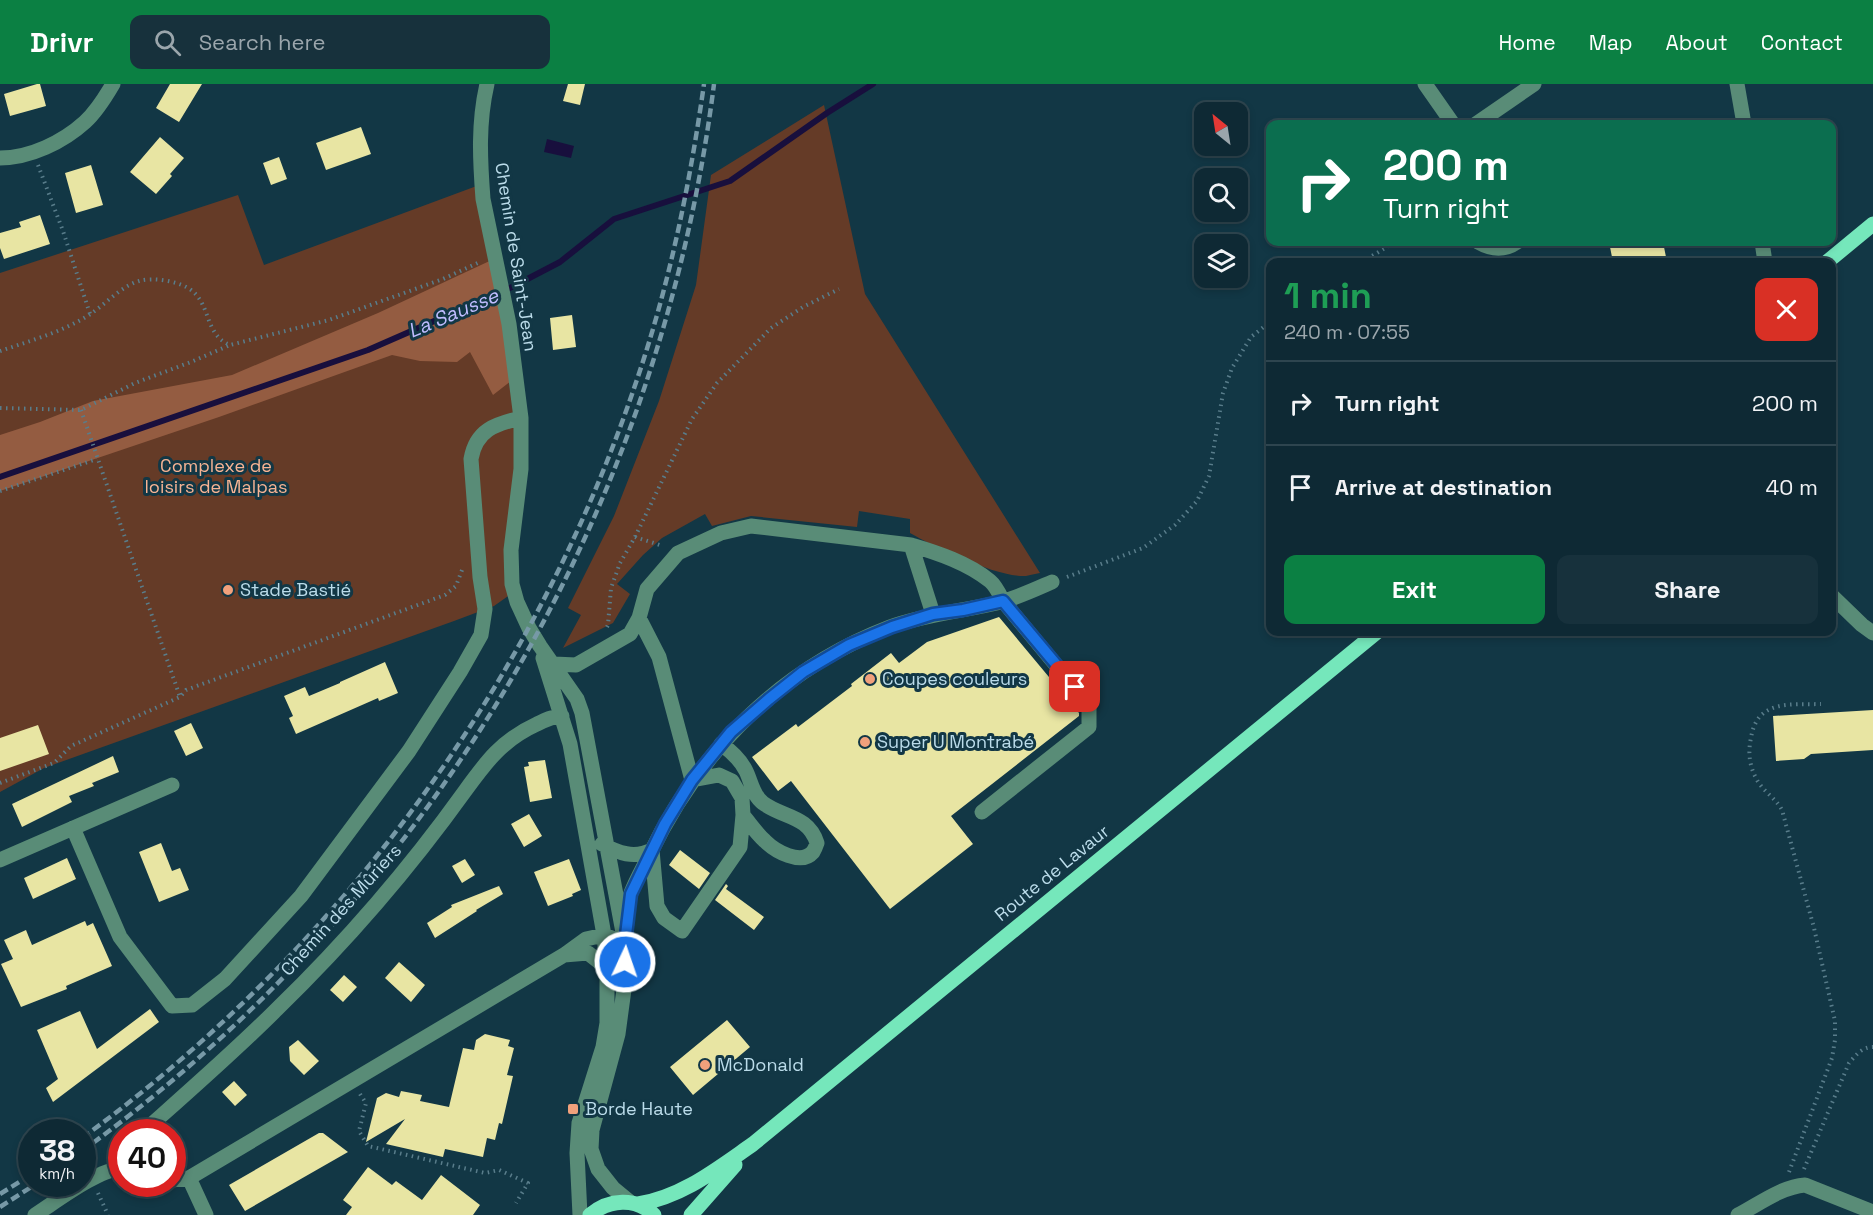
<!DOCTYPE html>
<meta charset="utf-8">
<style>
body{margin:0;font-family:"Space Grotesk",sans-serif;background:#17313c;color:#f1f3f6;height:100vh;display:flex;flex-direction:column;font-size:22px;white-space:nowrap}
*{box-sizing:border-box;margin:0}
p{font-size:20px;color:#9ba6ac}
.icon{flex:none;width:33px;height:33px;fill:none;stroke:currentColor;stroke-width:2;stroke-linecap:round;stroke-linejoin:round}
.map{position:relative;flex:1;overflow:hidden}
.side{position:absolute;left:1266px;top:174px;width:570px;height:378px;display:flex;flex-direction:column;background:#0e2934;border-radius:12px;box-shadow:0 3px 9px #0003,0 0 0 2px #2e454f}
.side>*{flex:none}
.guide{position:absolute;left:1266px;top:36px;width:570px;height:126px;border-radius:12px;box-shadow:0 3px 9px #0003,0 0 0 2px #2e454f;background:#0b6e4f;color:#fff;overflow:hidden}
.needle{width:39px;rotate:330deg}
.fabs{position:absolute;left:1194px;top:18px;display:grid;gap:12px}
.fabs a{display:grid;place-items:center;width:54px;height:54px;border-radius:12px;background:#0e2934;box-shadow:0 3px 9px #0003,0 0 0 2px #2e454f;font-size:30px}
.speed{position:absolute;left:18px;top:1035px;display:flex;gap:12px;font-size:30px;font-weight:700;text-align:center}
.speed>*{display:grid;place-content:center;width:78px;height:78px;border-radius:50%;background:#0e2934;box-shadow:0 3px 9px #0003,0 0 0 2px #2e454f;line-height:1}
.speed small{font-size:15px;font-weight:400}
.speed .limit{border:9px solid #d22;background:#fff;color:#111}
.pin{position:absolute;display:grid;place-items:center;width:51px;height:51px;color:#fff;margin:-26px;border-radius:12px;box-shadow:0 3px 9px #0006}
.me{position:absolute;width:66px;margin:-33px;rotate:3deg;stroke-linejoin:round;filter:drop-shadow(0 0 4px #0008)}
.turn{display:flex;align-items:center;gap:21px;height:126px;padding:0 18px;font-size:27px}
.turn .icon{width:78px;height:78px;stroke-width:2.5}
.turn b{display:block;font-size:42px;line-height:51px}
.round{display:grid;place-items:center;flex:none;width:63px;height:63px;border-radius:12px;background:#17313c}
.head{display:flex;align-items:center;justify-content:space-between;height:102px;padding:0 18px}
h1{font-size:36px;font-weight:700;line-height:45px;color:#1e9e55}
.action{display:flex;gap:12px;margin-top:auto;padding:12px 18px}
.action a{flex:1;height:69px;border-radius:12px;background:#0b8043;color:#fff;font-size:24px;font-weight:700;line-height:69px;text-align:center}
.action a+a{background:#17313c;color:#f1f3f6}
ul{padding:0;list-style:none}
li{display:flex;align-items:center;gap:18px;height:84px;padding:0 18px;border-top:2px solid #2e454f}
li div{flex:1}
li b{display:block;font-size:22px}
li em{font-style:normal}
header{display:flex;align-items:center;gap:36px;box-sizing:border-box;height:84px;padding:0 30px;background:#0b8043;color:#fff}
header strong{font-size:28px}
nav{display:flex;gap:33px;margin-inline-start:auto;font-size:21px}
.search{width:420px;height:54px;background:#17313c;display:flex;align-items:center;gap:15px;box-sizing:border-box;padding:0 21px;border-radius:12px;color:#9ba6ac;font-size:22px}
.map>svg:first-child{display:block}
.green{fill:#653b27}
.forest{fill:#945c41}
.water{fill:#180f3d}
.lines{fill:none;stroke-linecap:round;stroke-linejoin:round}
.stream{stroke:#180f3d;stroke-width:6}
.building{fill:#e8e5a3}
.path{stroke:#597d8b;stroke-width:4;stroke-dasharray:1.5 4.5;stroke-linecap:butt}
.minor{stroke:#598c77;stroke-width:15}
.major{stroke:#75e7bb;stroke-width:15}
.rail{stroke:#7799a7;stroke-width:4.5;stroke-dasharray:9 4.5;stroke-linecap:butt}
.route-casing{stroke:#114b97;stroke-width:15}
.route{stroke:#1a73e8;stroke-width:10}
.poi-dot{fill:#f1a17c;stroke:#123745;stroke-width:2}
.labels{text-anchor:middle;stroke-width:6;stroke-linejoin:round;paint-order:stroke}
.street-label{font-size:18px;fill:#bbdcea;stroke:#123745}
.park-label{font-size:18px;fill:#f8b494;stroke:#123745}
.poi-label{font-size:18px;fill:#bbdcea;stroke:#123745;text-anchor:start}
.water-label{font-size:20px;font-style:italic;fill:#c0bdff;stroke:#123745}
</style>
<header>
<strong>Drivr</strong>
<div class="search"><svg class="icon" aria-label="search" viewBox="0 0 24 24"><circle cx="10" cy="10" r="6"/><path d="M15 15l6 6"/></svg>Search here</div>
<nav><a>Home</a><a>Map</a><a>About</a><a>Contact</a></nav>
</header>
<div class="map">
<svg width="1873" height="1131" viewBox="0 0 1873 1131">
<rect width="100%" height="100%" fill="#123745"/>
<path class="green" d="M 824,21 L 865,210 L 1040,489 C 1035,490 1030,491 1026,492 C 998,494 935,463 910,449 L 910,435 L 859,427 L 857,443 L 751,432 L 712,442 L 705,430 L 662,454 L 643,471 L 617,500 L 630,510 L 613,539 L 563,564 L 581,531 L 568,524 L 614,432 L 659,317 L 696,201 L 711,91 Z
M 482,100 L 516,293 L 514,508 L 494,522 L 454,537 L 44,684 L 0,708 L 0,189 L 238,111 L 264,181 Z"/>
<path class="forest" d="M 496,174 L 516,293 L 493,311 L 470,268 L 457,278 L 420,277 L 392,271 L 219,333 L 0,407 L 0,351 L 40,338 L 93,317 L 232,291 L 378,229 Z"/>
<path class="water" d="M 547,55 L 574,62 L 571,74 L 544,68 Z"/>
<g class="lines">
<path class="stream" d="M 0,393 L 368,266 L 512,203 L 560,178 L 614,135 L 730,97 L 827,29 L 873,0"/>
</g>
<path class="building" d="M 37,0 L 40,0 L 46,22 L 10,32 L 4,10 Z
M 170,0 L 202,0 L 179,38 L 156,24 Z
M 568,0 L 585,0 L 580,21 L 563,17 Z
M 361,43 L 371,70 L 326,86 L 316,59 Z
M 160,53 L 184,74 L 170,90 L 172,92 L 156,110 L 130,88 Z
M 279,73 L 287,95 L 271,101 L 263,79 Z
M 91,81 L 103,121 L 76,129 L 65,89 Z
M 40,131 L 50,160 L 4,175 L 0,164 L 0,149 L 21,143 L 19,138 Z
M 1609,158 L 1663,158 L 1667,178 L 1613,178 Z
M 572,231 L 576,263 L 553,266 L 550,234 Z
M 999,533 L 1079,629 L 1079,632 L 951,732 L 973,760 L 890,825 L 791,697 L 778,707 L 752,673 L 796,640 L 798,643 L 852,602 L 851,600 L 891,569 L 899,579 L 927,558 Z
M 385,578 L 398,609 L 379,617 L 378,614 L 296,650 L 289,634 L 293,632 L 284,612 L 305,603 L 309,612 L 340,599 L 340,598 Z
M 1873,626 L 1873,666 L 1811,670 L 1804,675 L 1776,677 L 1773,632 Z
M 191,639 L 203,664 L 186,672 L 174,647 Z
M 38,641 L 49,670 L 0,687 L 0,654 Z
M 113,672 L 119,688 L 92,699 L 94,702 L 69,712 L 72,718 L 22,743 L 12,720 Z
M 545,676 L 552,714 L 530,718 L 524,683 L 529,682 L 528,678 Z
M 529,730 L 542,752 L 524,763 L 511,740 Z
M 161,759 L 172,787 L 180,784 L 189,806 L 159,818 L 139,768 Z
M 680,766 L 710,789 L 699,805 L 669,781 Z
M 67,774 L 76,795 L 33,815 L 24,794 Z
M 465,775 L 475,791 L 462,799 L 452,782 Z
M 569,775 L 581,806 L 572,810 L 573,812 L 548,822 L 534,788 Z
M 726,800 L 728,802 L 726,805 L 764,833 L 754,846 L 715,816 Z
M 499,802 L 503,810 L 476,826 L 477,827 L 435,854 L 427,839 L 452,823 L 451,821 Z
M 85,837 L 87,842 L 93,839 L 112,882 L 66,902 L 67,905 L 21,923 L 1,880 L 13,875 L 4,856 L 26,846 L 32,861 Z
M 399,878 L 425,901 L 411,918 L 385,894 Z
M 344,891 L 357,903 L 343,918 L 330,906 Z
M 150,925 L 159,938 L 53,1018 L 46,1004 L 58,995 L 37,946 L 80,927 L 97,965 Z
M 727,936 L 750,963 L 693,1011 L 670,983 Z
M 485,950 L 510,956 L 508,962 L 514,964 L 507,991 L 513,992 L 502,1040 L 499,1039 L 495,1056 L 487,1054 L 483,1073 L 445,1065 L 443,1073 L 386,1060 L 405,1035 L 366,1058 L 377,1014 L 386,1009 L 399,1013 L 401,1007 L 422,1011 L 420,1017 L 449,1023 L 463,964 L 474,966 L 476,956 Z
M 298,956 L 319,977 L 304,991 L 290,977 L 289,963 Z
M 234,997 L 247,1011 L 235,1022 L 222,1008 Z
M 319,1049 L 323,1049 L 348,1068 L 245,1127 L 229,1101 Z
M 368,1083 L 392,1101 L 396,1097 L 422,1116 L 441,1091 L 480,1121 L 473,1131 L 346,1131 L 352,1123 L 343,1116 Z"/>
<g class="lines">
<path class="path" d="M 38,81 L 63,147 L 90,230
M 1362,178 L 1395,158
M 0,267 C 30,257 62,248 89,231 C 106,220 120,203 139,197 C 153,193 176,197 188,204 C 212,218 203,250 230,261 L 329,236 L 443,195 L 480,178
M 0,324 L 81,326 L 135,299 L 191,278 L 230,261
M 81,326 L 180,613
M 0,407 L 97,375
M 635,453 L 663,462
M 1067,493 L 1143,464 L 1175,441 L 1197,417 L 1209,392 L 1223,309 L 1232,284 L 1251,253 L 1270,238
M 607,543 L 608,541 L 611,504 L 620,479 L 635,453 L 692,335 L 717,299 L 771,244 L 803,223 L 839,205
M 0,699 L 54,679 L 71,662 L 180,613 L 186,606 L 445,511 L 456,502 L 462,486
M 360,1010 L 366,1019 L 359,1047 L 368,1062 L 485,1089 L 499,1086 L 528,1099 L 516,1119
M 1804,1085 L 1849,979 C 1856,971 1862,963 1873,963
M 1789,1088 L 1832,974 L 1835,956 L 1835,937 L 1814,844 L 1782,726 C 1775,713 1762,707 1756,694 C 1749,681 1748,667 1751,654 C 1757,615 1790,621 1821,620
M 98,1109 L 108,1131"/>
<path class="minor" d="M 487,0 C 478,39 480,76 483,115 L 509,240 L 521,334 L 521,385 L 511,466 L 512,500 L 517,518 L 529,544 L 540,562 L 577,615 L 582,629 L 625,859 L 625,898 L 618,950 L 592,1046 L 591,1065 L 598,1085 L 613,1104 L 630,1118
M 1425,0 L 1453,40
M 1737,0 L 1744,40
M 1476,40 L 1534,0
M 0,74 C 30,74 63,58 85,38 C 96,28 106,12 113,0
M 1478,158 C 1492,166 1504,167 1517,158
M 1762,158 L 1765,178
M 911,461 C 938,469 968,479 990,497 C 996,502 1000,511 1003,517 L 1089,621 L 1089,643 L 982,728
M 1832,512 L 1862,541 L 1873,549
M 639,534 L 659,573 L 692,696
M 543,574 L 570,660 L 604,851 L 607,884 L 607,939 L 603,963 L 579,1039 L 577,1069 L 580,1131
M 554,580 L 576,581 L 630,550 L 639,534 L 647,505 L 678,469 L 721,449 L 751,442 L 911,461 L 933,530
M 721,660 C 731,667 740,675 746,687 C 751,697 753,712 763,719 C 783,734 808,731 817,759 C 816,762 815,765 813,768 C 801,782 775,767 765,757 C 757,750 750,740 743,731
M 73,744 L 120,853 L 172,922 L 192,921 L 225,895 L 301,812 L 409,667 L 460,588 L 481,551 L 485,525 L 480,493 L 471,375 C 476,346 495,340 521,334
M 602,760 C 618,769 634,775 652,766 L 657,822 L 664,834 L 682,847 L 740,763 L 743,731 L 742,714 L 732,697 L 719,691 L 692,696
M 0,776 L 172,701
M 564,871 L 588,869 L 607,884
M 143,1048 C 188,1008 234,968 277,925 C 346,858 409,785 465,707 C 486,678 502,656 537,640 C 545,636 553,632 562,632
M 189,1094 L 206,1131
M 172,1096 L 189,1094 L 564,871 L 586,855 L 604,851 L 625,859 C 627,843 626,824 631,809 C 636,796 643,784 649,772 C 699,667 780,585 890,543 C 926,530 964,527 1001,518 C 1019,513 1036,505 1052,498
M 35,1131 C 54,1119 101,1083 122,1085
M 1738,1131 C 1759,1120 1781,1103 1805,1101 L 1873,1128"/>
<path class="major" d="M 1827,178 L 1873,140
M 638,1120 C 682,1113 717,1085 753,1060 L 1377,548
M 590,1131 C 609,1115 636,1113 654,1131
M 691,1131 L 735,1081"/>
<path class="rail" d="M 82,1054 C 347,861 546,584 645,271 C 673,183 691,92 704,0
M 82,1067 C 432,814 660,428 714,0
M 0,1110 L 32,1090
M 0,1123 L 36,1100"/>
</g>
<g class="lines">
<defs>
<path id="route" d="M 625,878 L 625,859 L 631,810 L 665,740 L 692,696 L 731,648 L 769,615 L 803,588 L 849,561 L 892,543 L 933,530 L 963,526 L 1003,517 L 1075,603"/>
</defs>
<use href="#route" class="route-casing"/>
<use href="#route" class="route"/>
</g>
<g class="poi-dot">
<circle cx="228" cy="506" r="6"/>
<circle cx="870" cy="595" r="6"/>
<circle cx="865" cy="658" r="6"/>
<circle cx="705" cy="981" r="6"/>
<rect x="567" y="1019" width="12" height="12" rx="3"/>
</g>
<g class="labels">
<g class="street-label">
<text transform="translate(516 173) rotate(81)" y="6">Chemin de Saint-Jean</text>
<text transform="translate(1052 789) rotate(-39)" y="6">Route de Lavaur</text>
<text transform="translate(341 826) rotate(-48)" y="6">Chemin des Mûriers</text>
</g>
<g class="park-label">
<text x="216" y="388">Complexe de<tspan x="216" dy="21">loisirs de Malpas</tspan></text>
</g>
<g class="poi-label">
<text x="240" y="512">Stade Bastié</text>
<text x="882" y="601">Coupes couleurs</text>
<text x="877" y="664">Super U Montrabé</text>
<text x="717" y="987">McDonald</text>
<text x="585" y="1031">Borde Haute</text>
</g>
<g class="water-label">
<text transform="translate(453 229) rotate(-23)" y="7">La Sausse</text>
</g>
</g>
</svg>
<div class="fabs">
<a><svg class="needle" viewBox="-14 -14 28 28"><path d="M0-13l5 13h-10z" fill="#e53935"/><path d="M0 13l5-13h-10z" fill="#9ba6ac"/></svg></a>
<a><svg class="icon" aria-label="search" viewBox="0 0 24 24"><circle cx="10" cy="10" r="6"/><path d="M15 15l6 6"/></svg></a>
<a><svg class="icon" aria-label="layers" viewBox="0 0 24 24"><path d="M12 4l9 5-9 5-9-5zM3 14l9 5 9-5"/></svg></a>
</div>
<div class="speed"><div>38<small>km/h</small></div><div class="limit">40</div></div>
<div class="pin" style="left:1075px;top:603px;background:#d93025"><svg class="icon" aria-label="arrive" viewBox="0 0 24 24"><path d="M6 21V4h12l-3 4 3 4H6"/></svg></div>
<svg class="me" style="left:625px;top:878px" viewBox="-20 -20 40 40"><circle r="17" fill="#1a73e8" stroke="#fff" stroke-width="3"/><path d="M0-11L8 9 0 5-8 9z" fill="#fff"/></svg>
<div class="guide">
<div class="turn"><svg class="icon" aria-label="right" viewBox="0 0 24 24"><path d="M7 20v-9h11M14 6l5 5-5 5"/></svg><div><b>200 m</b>Turn right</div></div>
</div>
<section class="side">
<div class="head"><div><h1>1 min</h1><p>240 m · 07:55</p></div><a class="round" style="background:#d93025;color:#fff"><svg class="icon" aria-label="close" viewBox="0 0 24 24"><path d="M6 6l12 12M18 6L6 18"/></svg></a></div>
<ul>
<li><svg class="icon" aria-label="right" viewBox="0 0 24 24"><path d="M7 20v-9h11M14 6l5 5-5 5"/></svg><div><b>Turn right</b></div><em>200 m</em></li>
<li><svg class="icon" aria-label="arrive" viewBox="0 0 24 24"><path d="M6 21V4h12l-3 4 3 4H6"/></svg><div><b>Arrive at destination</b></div><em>40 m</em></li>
</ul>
<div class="action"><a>Exit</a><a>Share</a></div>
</section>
</div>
